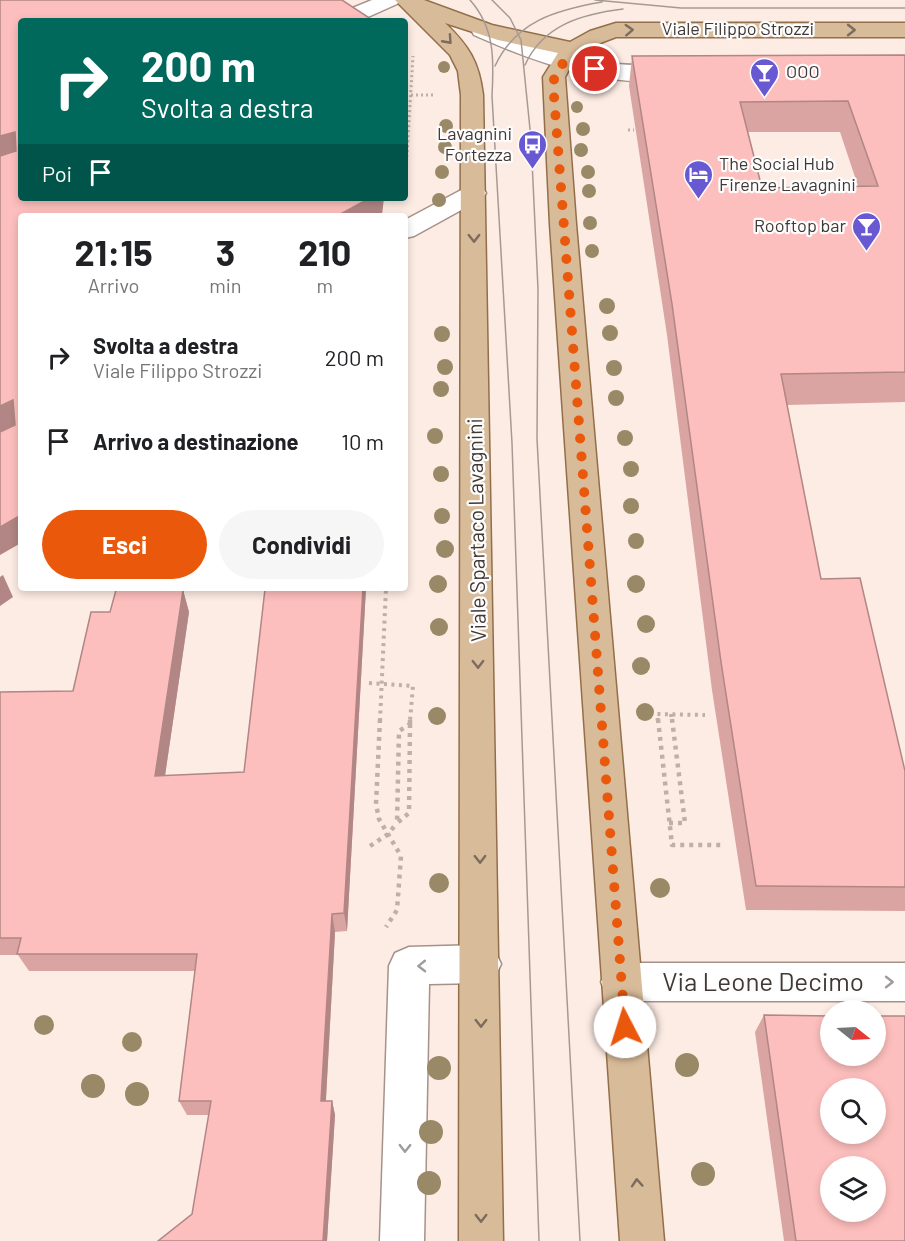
<!DOCTYPE html>
<html lang="it">
<style>
body{margin:0;font-family:Barlow,sans-serif;background:#f6f6f6;color:#202124;height:100vh;display:flex;flex-direction:column;font-size:22px;white-space:nowrap}
*{box-sizing:border-box;margin:0}
p{font-size:20px;color:#757577}
.icon{flex:none;width:33px;height:33px;fill:none;stroke:currentColor;stroke-width:2;stroke-linecap:round;stroke-linejoin:round}
.map{position:relative;flex:1;overflow:hidden}
.sheet{position:absolute;left:18px;top:213px;width:390px;height:378px;display:flex;flex-direction:column;background:#fff;border-radius:6px;box-shadow:0 3px 9px #0003}
.sheet>*{flex:none}
.guide{position:absolute;left:18px;top:18px;width:390px;height:183px;border-radius:6px;box-shadow:0 3px 9px #0003;background:#00695c;color:#fff;overflow:hidden}
.needle{width:39px;rotate:108deg}
.tools{position:absolute;left:820px;top:1000px;display:grid;gap:12px}
.tools a{display:grid;place-items:center;width:66px;height:66px;border-radius:50%;background:#fff;box-shadow:0 3px 9px #0003;font-size:30px}
.pin{position:absolute;display:grid;place-items:center;width:51px;height:51px;color:#fff;margin:-26px;border:3px solid #fff;border-radius:50%;box-shadow:0 2px 6px #0007}
.me{position:absolute;width:66px;margin:-33px;rotate:355deg;stroke-linejoin:round;filter:drop-shadow(0 0 4px #0008)}
.turn{display:flex;align-items:center;gap:21px;height:126px;padding:0 24px;font-size:27px}
.turn .icon{width:78px;height:78px;stroke-width:2.5}
.turn b{display:block;font-size:42px;line-height:51px}
.then{display:flex;align-items:center;height:57px;padding:0 24px;background:#0003;gap:12px;font-size:22px}
.eta{display:flex;justify-content:space-evenly;align-items:center;height:102px;text-align:center}
.eta b{font-size:36px;font-weight:700;line-height:42px}
.action{display:flex;gap:12px;margin-top:auto;padding:12px 24px}
.action a{flex:1;height:69px;border-radius:36px;background:#ea580c;color:#fff;font-size:24px;font-weight:700;line-height:69px;text-align:center}
.action a+a{background:#f6f6f6;color:#202124}
ul{padding:0;list-style:none}
li{display:flex;align-items:center;gap:18px;height:84px;padding:0 24px}
li div{flex:1}
li b{display:block;font-size:22px}
li em{font-style:normal}
.map>svg:first-child{display:block}
.lines{fill:none;stroke-linecap:round;stroke-linejoin:round}
.street-casing{stroke:#a5928a;stroke-width:3}
.primary-casing{stroke:#926f4a;stroke-width:3}
.path-far2{stroke:#beb0a9;stroke-width:3;stroke-dasharray:2 3;stroke-linecap:butt}
.path-far1{stroke:#beb0a9;stroke-width:4;stroke-dasharray:3 4.5;stroke-linecap:butt}
.path{stroke:#beb0a9;stroke-width:4.5;stroke-dasharray:4 5;stroke-linecap:butt}
.street{fill:#fff;fill-rule:evenodd}
.primary{fill:#d8bb99;fill-rule:evenodd}
.tram{stroke:#a69994;stroke-width:1.5}
.tree{fill:#998967}
.wall{fill:#daa4a3;fill-rule:evenodd}
.shaded-wall{fill:#b18684}
.building{fill:#fdbfbd;stroke:#b18684;stroke-width:1.5;fill-rule:evenodd}
.oneway{stroke:#7d6c5d}
.oneway2{stroke:#a09c9a}
.route{stroke:#ea580c;stroke-width:10;stroke-dasharray:0 18}
.labels{text-anchor:middle;stroke-width:4.5;stroke-linejoin:round;paint-order:stroke}
.far-street-label{font-size:18px;fill:#403835;stroke:#fdfdfd}
.far-poi-label{font-size:18px;fill:#403835;stroke:#fdfdfd;text-anchor:start}
.street-label{font-size:21px;fill:#403835;stroke:#fdfdfd}
.near-street-label{font-size:26px;fill:#403835;stroke:#fdfdfd}
</style>
<div class="map">
<svg width="905" height="1241" viewBox="0 0 905 1241">
<rect width="100%" height="100%" fill="#fdece4"/>
<g class="lines">
<defs>
<path id="street" d="M 372,0 L 401,0 L 397,4 L 359,21 L 330,21 L 333,16 Z
M 482,23 C 505,29 528,42 551,50 C 594,65 629,66 674,65 L 682,67 L 685,72 L 682,77 C 618,93 532,61 474,35 L 471,30 L 474,25 Z
M 474,186 L 483,188 L 486,193 L 483,198 L 414,236 L 405,238 L 405,220 L 465,188 Z
M 481,945 L 495,951 L 501,964 L 495,977 L 481,983 L 429,984 L 424,1241 L 380,1241 L 389,966 L 395,953 L 409,947 Z
M 621,963 L 905,963 L 905,1001 L 621,1001 L 607,996 L 601,982 L 607,968 Z"/>
<path id="primary" d="M 395,0 L 424,0 L 492,25 L 570,42 L 590,31 L 616,23 L 905,23 L 905,37 L 616,37 L 595,45 L 600,46 L 603,51 L 600,56 L 592,58 L 580,56 L 572,64 L 565,77 L 576,224 L 664,1241 L 620,1241 L 550,224 L 543,77 L 558,53 L 498,40 L 445,23 C 469,46 479,62 483,95 L 503,1241 L 459,1241 L 461,95 L 458,71 L 450,55 Z"/>
</defs>
<use href="#street" class="street-casing"/>
<use href="#primary" class="primary-casing"/>
<path class="path-far2" d="M 411,95 L 434,95
M 628,130 L 634,130
M 405,187 L 413,56"/>
<path class="path-far1" d="M 369,683 L 413,686 L 410,721
M 671,714 L 672,721
M 380,721 L 386,588
M 658,721 L 657,714 L 705,715"/>
<path class="path" d="M 380,719 L 376,804 L 379,819 L 401,856 L 397,910 L 386,927
M 658,719 L 672,845 L 721,845
M 410,724 L 410,719
M 410,724 L 409,813 L 397,823 L 399,731 Z
M 669,823 L 685,823 L 672,719
M 370,846 L 388,834 L 397,823"/>
<use href="#street" class="street"/>
<use href="#primary" class="primary"/>
<path class="tram" d="M 470,0 C 495,28 494,60 492,96 L 512,443 L 539,1241
M 492,0 L 510,18 L 521,40 L 531,139 L 538,289 L 537,439 L 580,1241
M 595,0 L 681,8 L 905,8
M 525,65 C 543,25 582,14 623,9
M 495,66 C 516,21 556,10 602,2"/>
</g>
<g class="tree">
<circle cx="444" cy="67" r="6"/>
<circle cx="577" cy="107" r="6"/>
<circle cx="446" cy="126" r="7"/>
<circle cx="583" cy="129" r="7"/>
<circle cx="445" cy="147" r="7"/>
<circle cx="581" cy="150" r="7"/>
<circle cx="442" cy="172" r="7"/>
<circle cx="588" cy="172" r="7"/>
<circle cx="589" cy="191" r="7"/>
<circle cx="439" cy="200" r="7"/>
<circle cx="590" cy="223" r="7"/>
<circle cx="592" cy="251" r="7"/>
<circle cx="607" cy="306" r="8"/>
<circle cx="610" cy="333" r="8"/>
<circle cx="442" cy="334" r="8"/>
<circle cx="445" cy="367" r="8"/>
<circle cx="614" cy="368" r="8"/>
<circle cx="441" cy="389" r="8"/>
<circle cx="616" cy="398" r="8"/>
<circle cx="435" cy="436" r="8"/>
<circle cx="625" cy="438" r="8"/>
<circle cx="631" cy="469" r="8"/>
<circle cx="441" cy="474" r="8"/>
<circle cx="631" cy="506" r="8"/>
<circle cx="442" cy="516" r="8"/>
<circle cx="636" cy="541" r="8"/>
<circle cx="445" cy="549" r="9"/>
<circle cx="438" cy="584" r="9"/>
<circle cx="636" cy="584" r="9"/>
<circle cx="646" cy="624" r="9"/>
<circle cx="439" cy="627" r="9"/>
<circle cx="641" cy="666" r="9"/>
<circle cx="645" cy="712" r="9"/>
<circle cx="437" cy="716" r="9"/>
<circle cx="439" cy="883" r="10"/>
<circle cx="660" cy="888" r="10"/>
<circle cx="44" cy="1025" r="10"/>
<circle cx="132" cy="1042" r="10"/>
<circle cx="687" cy="1065" r="12"/>
<circle cx="439" cy="1068" r="12"/>
<circle cx="93" cy="1086" r="12"/>
<circle cx="137" cy="1094" r="12"/>
<circle cx="431" cy="1132" r="12"/>
<circle cx="703" cy="1174" r="12"/>
<circle cx="429" cy="1183" r="12"/>
</g>
<path class="wall" d="M 905,55 L 905,402 L 787,405 L 821,579 L 905,771 L 905,911 L 746,910 L 712,690 L 667,335 L 629,86 L 632,56 ZM 748,132 L 840,132 L 858,186 L 762,188 Z
M 271,588 L 366,588 L 347,931 L 335,932 L 326,1101 L 332,1101 L 335,1115 L 327,1241 L 158,1241 L 192,1214 L 209,1115 L 187,1115 L 179,1101 L 195,971 L 29,971 L 18,955 L 0,955 L 0,692 L 73,691 L 110,612 L 183,590 L 189,612 L 165,776 L 244,772 Z
M 764,1015 L 905,1241 L 784,1241 L 755,1032 Z"/>
<path class="shaded-wall" d="M 15,132 L 21,151 L 0,162 L 0,136 Z
M 370,198 L 384,198 L 382,215 L 381,216 L 337,216 Z
M 13,400 L 21,421 L 0,433 L 0,406 Z
M 21,515 L 21,543 L 0,555 L 0,527 Z
M 3,575 L 13,597 L 0,606 L 0,577 Z
M 363,588 L 366,588 L 347,931 L 344,913 Z
M 183,590 L 189,612 L 162,796 L 155,776 Z
M 332,914 L 335,932 L 325,1115 L 321,1101 Z
M 332,1101 L 335,1115 L 327,1241 L 323,1241 Z"/>
<path class="building" d="M 0,0 L 342,0 L 374,21 L 21,21 L 21,198 L 370,198 L 337,216 L 21,216 L 21,515 L 0,527 L 0,432 L 15,425 L 13,400 L 0,406 L 0,156 L 16,151 L 15,132 L 0,136 Z
M 905,55 L 905,372 L 781,374 L 821,579 L 860,578 L 905,771 L 905,887 L 756,886 L 721,662 L 672,304 L 632,56 ZM 848,101 L 878,186 L 762,188 L 740,102 Z
M 286,588 L 363,588 L 344,913 L 332,914 L 321,1101 L 332,1101 L 323,1241 L 158,1241 L 192,1214 L 211,1101 L 179,1101 L 197,954 L 17,954 L 21,938 L 0,938 L 0,692 L 73,691 L 91,612 L 110,612 L 116,590 L 183,590 L 155,776 L 244,772 L 265,589 L 287,589 Z
M 764,1015 L 831,1016 L 831,1056 L 876,1056 L 876,1016 L 905,1016 L 905,1241 L 796,1241 ZM 831,1089 L 876,1089 L 876,1134 L 831,1134 ZM 831,1167 L 876,1167 L 876,1212 L 831,1212 Z"/>
<defs><path id="oneway-chevron" d="M-2-3.5L2.5 0L-2 3.5" fill="none" stroke-width="1.6" stroke-linecap="round" stroke-linejoin="round" transform="scale(1.5)"/></defs>
<g class="oneway">
<use href="#oneway-chevron" transform="translate(629 30) rotate(-3)"/>
<use href="#oneway-chevron" transform="translate(851 30)"/>
<use href="#oneway-chevron" transform="translate(448 40) rotate(48)"/>
<use href="#oneway-chevron" transform="translate(474 238) rotate(89)"/>
<use href="#oneway-chevron" transform="translate(478 664) rotate(89)"/>
<use href="#oneway-chevron" transform="translate(480 859) rotate(89)"/>
<use href="#oneway-chevron" transform="translate(481 1023) rotate(90)"/>
<use href="#oneway-chevron" transform="translate(637 1183) rotate(-94)"/>
<use href="#oneway-chevron" transform="translate(481 1218) rotate(90)"/>
</g>
<g class="oneway2">
<use href="#oneway-chevron" transform="translate(422 966) rotate(179)"/>
<use href="#oneway-chevron" transform="translate(889 982)"/>
<use href="#oneway-chevron" transform="translate(405 1148) rotate(91)"/>
</g>
<g class="lines">
<path class="route" d="M 595,69 L 565,60 L 554,77 L 554,96 L 625,1027"/>
</g>
<defs>
<symbol id="bar-pin" viewBox="-11 -11 22 30"><path d="M0 17L-7.5 6A9.5 9.5 0 1 1 7.5 6Z" fill="#6858d2" stroke="#fdfdfd"/><path d="M-6-5H6L.8 .8V4.5H3.5V6h-7V4.5H-.8V.8Z" fill="#fff"/></symbol>
<symbol id="bus-pin" viewBox="-11 -11 22 30"><path d="M0 17L-7.5 6A9.5 9.5 0 1 1 7.5 6Z" fill="#6858d2" stroke="#fdfdfd"/><path d="M-5-6H5V4H4V6H2V4H-2V6H-4V4H-5ZM-3.5-4V0h7V-4ZM-3.5 1.2v1.5H-2V1.2ZM2 1.2v1.5H3.5V1.2Z" fill="#fff"/></symbol>
<symbol id="hotel-pin" viewBox="-11 -11 22 30"><path d="M0 17L-7.5 6A9.5 9.5 0 1 1 7.5 6Z" fill="#6858d2" stroke="#fdfdfd"/><path d="M-6-4.5h1.5V1H6V5H4.5V3h-9V5H-6ZM-4 0a1.8 1.8 0 1 1 3.6 0ZM.5 0V-2.5h3Q6-2.5 6 0Z" fill="#fff"/></symbol>
</defs>
<g fill-rule="evenodd">
<use href="#bar-pin" x="748" y="56" width="33" height="45"/>
<use href="#bus-pin" x="516" y="128" width="33" height="45"/>
<use href="#hotel-pin" x="682" y="158" width="33" height="45"/>
<use href="#bar-pin" x="850" y="210" width="33" height="45"/>
</g>
<g class="labels">
<g class="far-street-label">
<text x="738" y="35">Viale Filippo Strozzi</text>
</g>
<g class="far-poi-label">
<text x="786" y="78">OOO</text>
<text x="512" y="140" text-anchor="end">Lavagnini<tspan x="512" dy="21">Fortezza</tspan></text>
<text x="719" y="170">The Social Hub<tspan x="719" dy="21">Firenze Lavagnini</tspan></text>
<text x="846" y="232" text-anchor="end">Rooftop bar</text>
</g>
<g class="street-label">
<text transform="translate(477 530) rotate(-91)" y="7">Viale Spartaco Lavagnini</text>
</g>
<g class="near-street-label">
<text x="763" y="991">Via Leone Decimo</text>
</g>
</g>
</svg>
<div class="tools">
<a><svg class="needle" viewBox="-14 -14 28 28"><path d="M0-13l5 13h-10z" fill="#e53935"/><path d="M0 13l5-13h-10z" fill="#757577"/></svg></a>
<a><svg class="icon" aria-label="search" viewBox="0 0 24 24"><circle cx="10" cy="10" r="6"/><path d="M15 15l6 6"/></svg></a>
<a><svg class="icon" aria-label="layers" viewBox="0 0 24 24"><path d="M12 4l9 5-9 5-9-5zM3 14l9 5 9-5"/></svg></a>
</div>
<div class="pin" style="left:595px;top:69px;background:#d93025"><svg class="icon" aria-label="arrive" viewBox="0 0 24 24"><path d="M6 21V4h12l-3 4 3 4H6"/></svg></div>
<svg class="me" style="left:625px;top:1027px" viewBox="-20 -20 40 40"><circle r="19" fill="#fff"/><path d="M0-13L10 11 0 6-10 11z" fill="#ea580c"/></svg>
<div class="guide">
<div class="turn"><svg class="icon" aria-label="right" viewBox="0 0 24 24"><path d="M7 20v-9h11M14 6l5 5-5 5"/></svg><div><b>200 m</b>Svolta a destra</div></div>
<div class="then">Poi<svg class="icon" aria-label="arrive" viewBox="0 0 24 24"><path d="M6 21V4h12l-3 4 3 4H6"/></svg></div>
</div>
<section class="sheet">
<div class="eta">
<div><b>21:15</b><p>Arrivo</p></div>
<div><b>3</b><p>min</p></div>
<div><b>210</b><p>m</p></div>
</div>
<ul>
<li><svg class="icon" aria-label="right" viewBox="0 0 24 24"><path d="M7 20v-9h11M14 6l5 5-5 5"/></svg><div><b>Svolta a destra</b><p>Viale Filippo Strozzi</p></div><em>200 m</em></li>
<li><svg class="icon" aria-label="arrive" viewBox="0 0 24 24"><path d="M6 21V4h12l-3 4 3 4H6"/></svg><div><b>Arrivo a destinazione</b></div><em>10 m</em></li>
</ul>
<div class="action"><a>Esci</a><a>Condividi</a></div>
</section>
</div>
